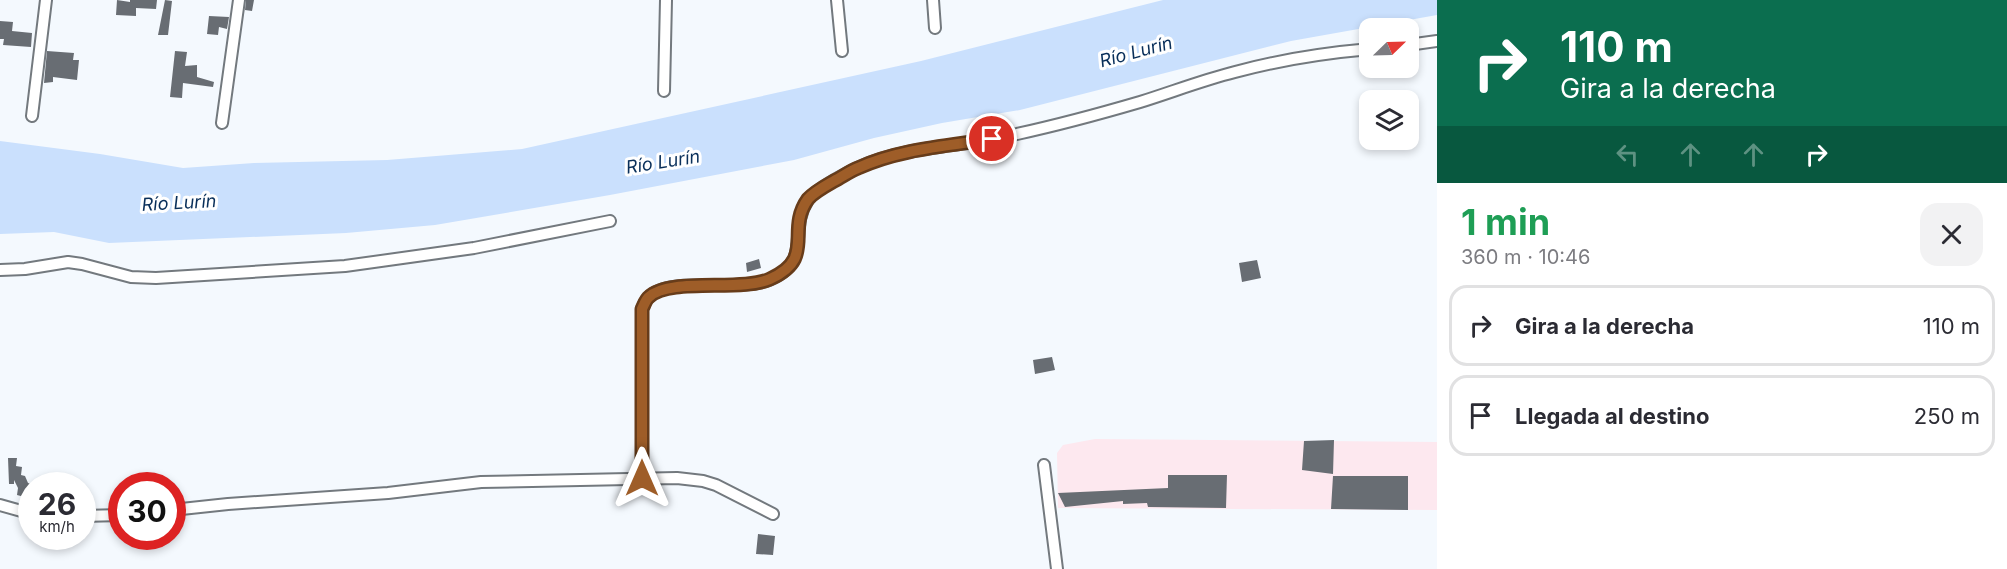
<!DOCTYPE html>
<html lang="es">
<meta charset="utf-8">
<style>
body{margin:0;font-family:Inter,sans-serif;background:#f2f2f3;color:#2b2b33;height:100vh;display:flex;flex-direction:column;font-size:22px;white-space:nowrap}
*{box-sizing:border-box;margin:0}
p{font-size:20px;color:#7c7c81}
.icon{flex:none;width:33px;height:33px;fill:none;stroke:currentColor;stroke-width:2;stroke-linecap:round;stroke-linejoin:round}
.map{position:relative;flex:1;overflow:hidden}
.details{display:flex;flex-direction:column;background:#fff;width:570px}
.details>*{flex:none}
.guide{background:#0b6e4f;color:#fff;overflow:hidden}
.needle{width:39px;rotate:67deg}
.fabs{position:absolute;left:1359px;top:18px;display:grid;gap:12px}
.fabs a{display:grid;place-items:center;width:60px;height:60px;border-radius:12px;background:#fff;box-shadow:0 3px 9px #0003;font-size:30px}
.speed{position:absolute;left:18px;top:472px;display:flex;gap:12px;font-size:30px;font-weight:700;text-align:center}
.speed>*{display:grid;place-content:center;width:78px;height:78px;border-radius:50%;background:#fff;box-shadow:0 3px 9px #0003;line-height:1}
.speed small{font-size:15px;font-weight:400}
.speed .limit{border:9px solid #d22;background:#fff;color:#111}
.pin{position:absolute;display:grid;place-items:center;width:51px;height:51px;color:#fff;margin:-26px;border:3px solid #fff;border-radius:50%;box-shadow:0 2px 6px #0007}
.me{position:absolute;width:66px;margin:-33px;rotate:0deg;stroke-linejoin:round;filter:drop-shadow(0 0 4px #0008)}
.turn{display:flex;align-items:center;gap:21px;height:126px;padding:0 24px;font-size:27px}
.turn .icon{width:78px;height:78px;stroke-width:2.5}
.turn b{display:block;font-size:42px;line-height:51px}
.lanes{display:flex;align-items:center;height:57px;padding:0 24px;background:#0003;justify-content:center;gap:30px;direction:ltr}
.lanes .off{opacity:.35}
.round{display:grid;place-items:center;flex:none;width:63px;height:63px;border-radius:18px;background:#f2f2f3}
.headline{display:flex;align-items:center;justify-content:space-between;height:102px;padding:0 24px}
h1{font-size:36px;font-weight:700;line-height:45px;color:#1e9e55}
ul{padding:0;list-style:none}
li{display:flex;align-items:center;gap:18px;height:81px;margin:0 12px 9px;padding:0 12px;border:3px solid #e1e1e2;border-radius:18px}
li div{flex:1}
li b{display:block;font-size:22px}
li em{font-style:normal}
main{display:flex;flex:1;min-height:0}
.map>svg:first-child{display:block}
.industrial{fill:#fde8ef}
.water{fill:#cae0fd}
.building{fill:#686d73}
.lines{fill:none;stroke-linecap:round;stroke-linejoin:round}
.minor-casing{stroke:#73797e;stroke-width:14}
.minor{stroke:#fff;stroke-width:10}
.route-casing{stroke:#673c1a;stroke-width:15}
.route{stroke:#9e5d28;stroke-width:10}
.labels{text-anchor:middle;stroke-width:6;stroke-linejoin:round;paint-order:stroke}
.water-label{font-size:18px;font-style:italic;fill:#092f5a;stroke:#fff}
</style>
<main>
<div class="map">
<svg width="1437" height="569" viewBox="0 0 1437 569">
<rect width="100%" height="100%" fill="#f4f9fe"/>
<path class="industrial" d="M 1095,439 L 1437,442 L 1437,510 L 1058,508 L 1057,453 L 1063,445 Z"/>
<path class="water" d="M 1163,0 L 1437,0 L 1437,15 L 1291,41 L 1020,110 L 942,123 L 874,138 L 794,160 L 610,195 L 435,225 L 346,233 L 109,243 L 54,232 L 0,234 L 0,141 L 100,154 L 183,168 L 254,163 L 387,160 L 522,149 L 921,61 Z"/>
<path class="building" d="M 117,0 L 130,2 L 130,0 L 157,0 L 156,9 L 136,8 L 136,16 L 116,15 Z
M 165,0 L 172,1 L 168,35 L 158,35 Z
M 246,0 L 254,0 L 252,11 L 245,10 Z
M 209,16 L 229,17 L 227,29 L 219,27 L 218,35 L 207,34 Z
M 0,21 L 13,22 L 12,31 L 32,33 L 31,47 L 3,45 L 4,39 L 0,39 Z
M 47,51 L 74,53 L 73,60 L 79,60 L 77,80 L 53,77 L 53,82 L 44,83 Z
M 175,51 L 187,52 L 185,66 L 197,65 L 197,77 L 214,82 L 213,87 L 183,83 L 182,98 L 170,97 Z
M 759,259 L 761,268 L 747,272 L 746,263 Z
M 1257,260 L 1261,278 L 1242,282 L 1239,263 Z
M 1052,357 L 1055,370 L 1035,374 L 1033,360 Z
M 1334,440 L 1333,474 L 1302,470 L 1304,441 Z
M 8,458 L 17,458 L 16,466 L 22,467 L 21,475 L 25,476 L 28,483 L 31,484 L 32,499 L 17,495 L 18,488 L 14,480 L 14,484 L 9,484 Z
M 1168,475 L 1227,475 L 1226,508 L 1148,507 L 1147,503 L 1123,504 L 1123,501 L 1065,507 L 1058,493 L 1168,488 Z
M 1333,476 L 1408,476 L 1408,510 L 1331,509 Z
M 758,534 L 775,536 L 773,555 L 756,554 Z"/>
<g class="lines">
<defs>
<path id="minor" d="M 837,0 L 842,51
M 933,0 L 935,28
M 1408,45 L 1437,41
M 664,91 L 666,0
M 32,116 L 46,0
M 222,123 L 239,0
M 0,270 L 25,269 L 68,262 L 82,264 L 131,277 L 156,278 L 345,266 L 474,248 L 610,221
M 1044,465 L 1057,569
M 642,478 L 642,309 C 644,305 646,299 649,297 C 670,276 740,292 769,280 C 814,261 787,232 808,200 C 815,189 845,174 857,168 C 906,145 965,147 1017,134 C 1058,125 1099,114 1140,102 C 1172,92 1203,80 1235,72 C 1279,60 1324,53 1370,49
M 0,505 L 32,514
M 172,510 L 228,504 L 388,493 L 481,482 L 677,478 L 703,481 L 716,485 L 773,514
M 82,516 L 122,515"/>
</defs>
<use href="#minor" class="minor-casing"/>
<use href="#minor" class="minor"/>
</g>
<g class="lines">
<defs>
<path id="route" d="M 642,478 L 642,309 C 644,305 646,299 649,297 C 669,277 742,292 770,279 C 817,258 785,231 808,199 C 814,192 827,185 834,181 C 842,177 850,171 858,168 C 899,149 948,146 992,139"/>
</defs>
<use href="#route" class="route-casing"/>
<use href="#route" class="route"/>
</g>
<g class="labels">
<g class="water-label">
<text transform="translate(1136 52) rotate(-15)" y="6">Río Lurín</text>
<text transform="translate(663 162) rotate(-9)" y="6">Río Lurín</text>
<text transform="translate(179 203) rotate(-3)" y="6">Río Lurín</text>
</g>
</g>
</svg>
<div class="fabs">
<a><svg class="needle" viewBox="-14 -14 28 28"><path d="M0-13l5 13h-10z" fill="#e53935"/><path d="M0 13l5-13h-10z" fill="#7c7c81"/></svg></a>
<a><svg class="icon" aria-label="layers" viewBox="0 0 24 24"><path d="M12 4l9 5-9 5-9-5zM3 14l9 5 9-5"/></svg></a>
</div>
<div class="speed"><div>26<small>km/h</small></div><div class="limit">30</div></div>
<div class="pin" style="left:992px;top:139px;background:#d93025"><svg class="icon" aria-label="arrive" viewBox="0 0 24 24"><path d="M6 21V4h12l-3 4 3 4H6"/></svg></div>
<svg class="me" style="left:642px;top:478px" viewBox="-20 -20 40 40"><path d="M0-17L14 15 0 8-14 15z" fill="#9e5d28" stroke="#fff" stroke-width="4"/></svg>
</div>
<section class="details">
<div class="guide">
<div class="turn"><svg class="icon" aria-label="right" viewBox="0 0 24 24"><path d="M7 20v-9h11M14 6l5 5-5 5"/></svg><div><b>110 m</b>Gira a la derecha</div></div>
<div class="lanes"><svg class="icon off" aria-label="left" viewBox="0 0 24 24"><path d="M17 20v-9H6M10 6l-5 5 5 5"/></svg><svg class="icon off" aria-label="ahead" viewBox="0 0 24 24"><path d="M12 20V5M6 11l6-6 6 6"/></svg><svg class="icon off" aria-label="ahead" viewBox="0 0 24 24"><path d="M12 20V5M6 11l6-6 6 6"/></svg><svg class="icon" aria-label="right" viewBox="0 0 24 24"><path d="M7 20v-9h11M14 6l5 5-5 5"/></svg></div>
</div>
<div class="headline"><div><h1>1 min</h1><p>360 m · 10:46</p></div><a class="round"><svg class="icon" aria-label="close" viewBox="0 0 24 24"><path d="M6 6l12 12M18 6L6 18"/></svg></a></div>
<ul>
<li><svg class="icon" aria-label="right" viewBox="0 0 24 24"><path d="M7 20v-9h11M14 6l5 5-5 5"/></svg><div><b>Gira a la derecha</b></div><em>110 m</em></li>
<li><svg class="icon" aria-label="arrive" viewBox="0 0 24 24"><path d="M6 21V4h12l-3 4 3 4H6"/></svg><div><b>Llegada al destino</b></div><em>250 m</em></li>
</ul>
</section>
</main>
